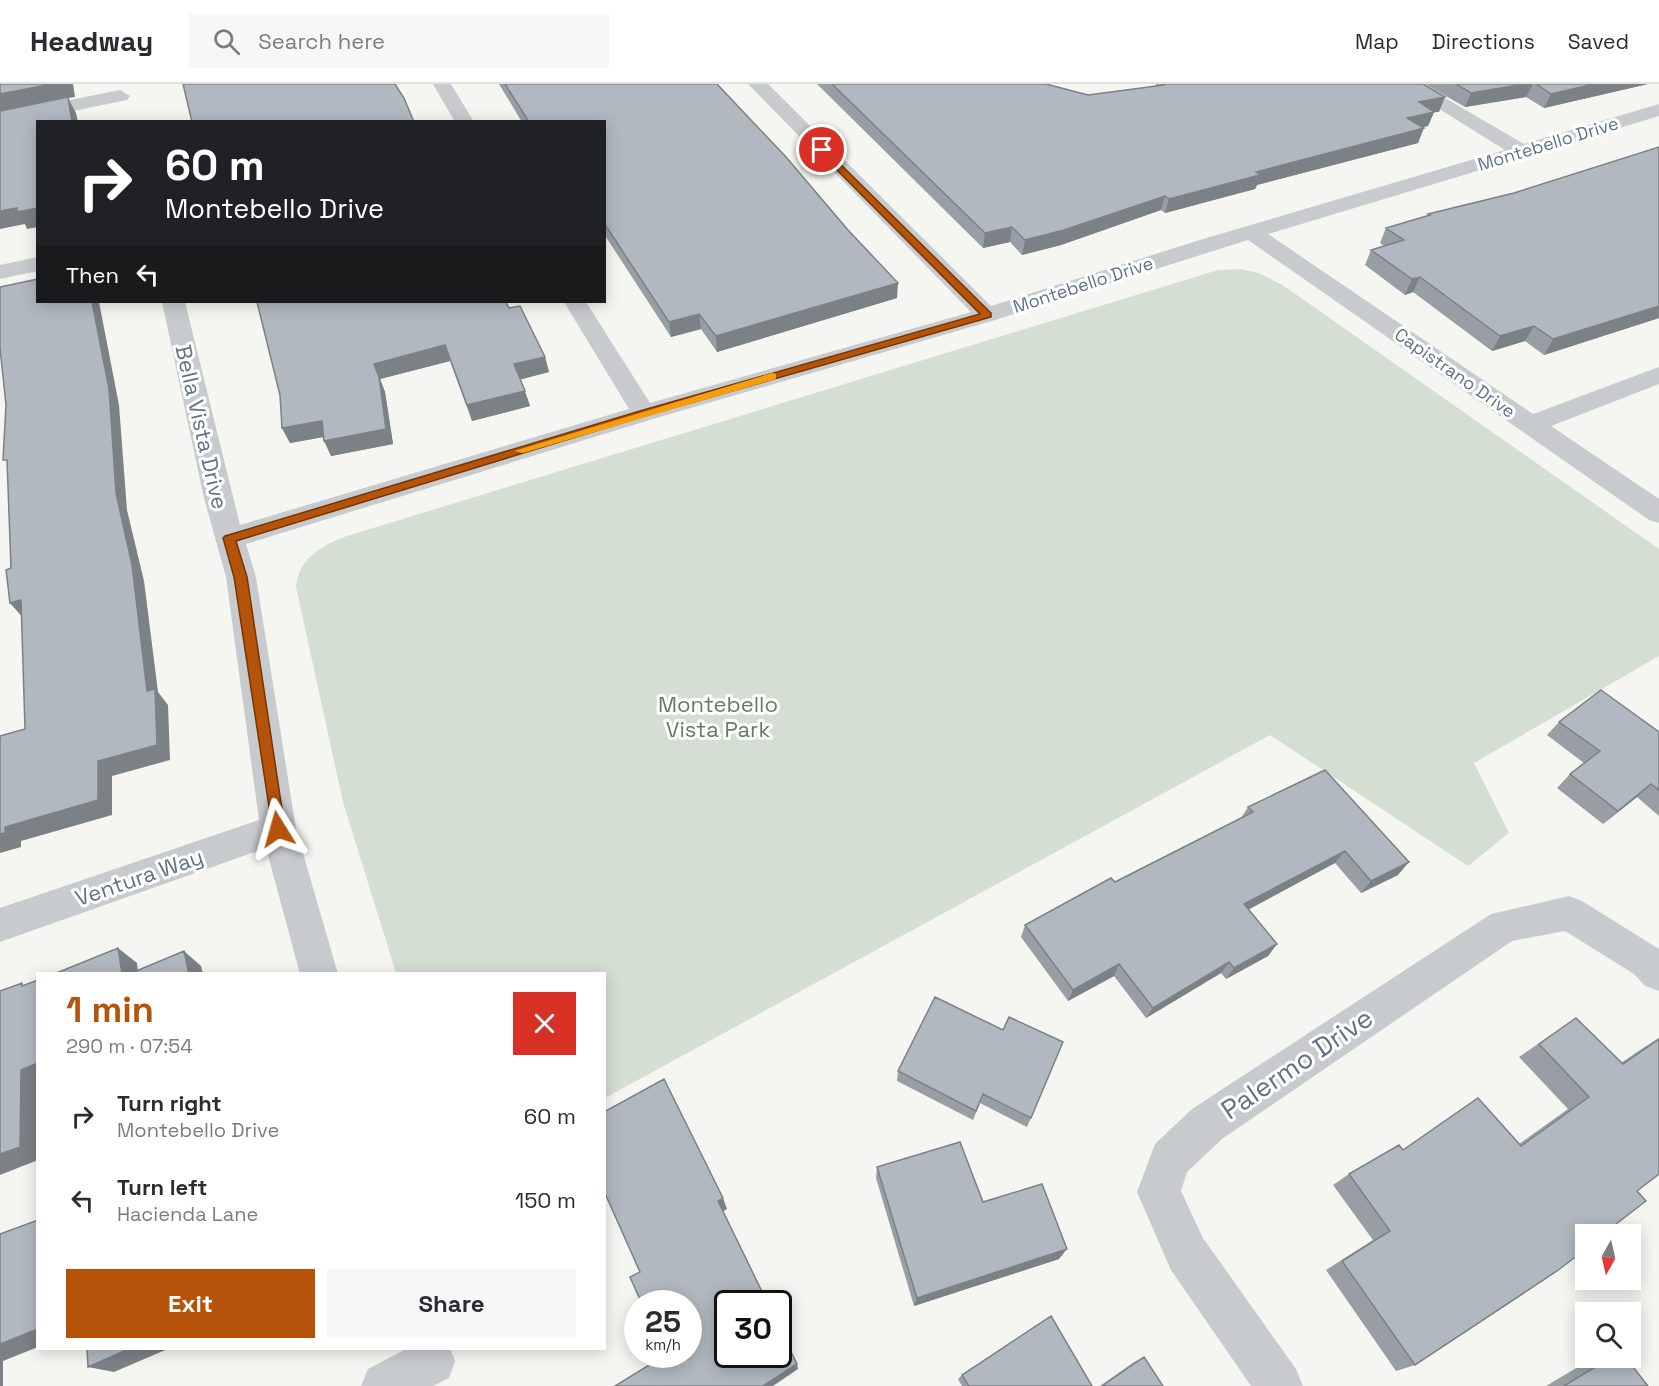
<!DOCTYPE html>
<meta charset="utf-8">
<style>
body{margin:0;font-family:"Space Grotesk",sans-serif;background:#f7f7f7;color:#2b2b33;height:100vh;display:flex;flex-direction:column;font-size:22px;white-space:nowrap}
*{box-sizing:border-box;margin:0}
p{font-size:20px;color:#7c7c81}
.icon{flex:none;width:33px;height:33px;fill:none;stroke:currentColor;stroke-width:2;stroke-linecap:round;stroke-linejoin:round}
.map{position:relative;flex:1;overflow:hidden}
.details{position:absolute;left:36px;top:888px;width:570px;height:378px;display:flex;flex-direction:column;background:#fff;border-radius:0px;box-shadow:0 3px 15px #0003}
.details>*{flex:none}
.banner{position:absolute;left:36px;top:36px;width:570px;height:183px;border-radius:0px;box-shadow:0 3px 15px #0003;background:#202124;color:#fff;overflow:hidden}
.needle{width:39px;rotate:188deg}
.controls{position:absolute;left:1575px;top:1140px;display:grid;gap:12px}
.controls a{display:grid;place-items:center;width:66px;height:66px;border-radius:0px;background:#fff;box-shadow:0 3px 15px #0003;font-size:30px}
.speed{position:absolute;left:624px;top:1206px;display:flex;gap:12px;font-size:30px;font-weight:700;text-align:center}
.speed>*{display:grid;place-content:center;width:78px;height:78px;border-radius:50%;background:#fff;box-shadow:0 3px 15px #0003;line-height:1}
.speed small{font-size:15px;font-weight:400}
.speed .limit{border:3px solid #111;border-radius:9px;background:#fff;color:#111}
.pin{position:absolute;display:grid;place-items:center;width:51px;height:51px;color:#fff;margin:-26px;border:3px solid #fff;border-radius:50%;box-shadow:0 2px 6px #0007}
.me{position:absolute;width:66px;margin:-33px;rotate:352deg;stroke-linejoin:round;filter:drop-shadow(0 0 4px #0008)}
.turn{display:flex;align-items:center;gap:21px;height:126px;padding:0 30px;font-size:27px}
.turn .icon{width:78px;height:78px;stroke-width:2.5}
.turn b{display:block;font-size:42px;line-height:51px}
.then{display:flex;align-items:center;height:57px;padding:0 30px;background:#0003;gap:12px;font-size:22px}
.round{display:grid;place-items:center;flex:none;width:63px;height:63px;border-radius:0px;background:#f7f7f7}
.summary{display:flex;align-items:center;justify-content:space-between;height:102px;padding:0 30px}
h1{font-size:36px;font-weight:600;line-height:45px;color:#b45309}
.action{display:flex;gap:12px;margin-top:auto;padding:12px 30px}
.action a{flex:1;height:69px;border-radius:0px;background:#b45309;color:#fff;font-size:24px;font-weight:600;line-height:69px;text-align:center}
.action a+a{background:#f7f7f7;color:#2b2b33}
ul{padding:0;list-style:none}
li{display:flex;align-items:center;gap:18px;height:84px;padding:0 30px}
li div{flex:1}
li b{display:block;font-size:22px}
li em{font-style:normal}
header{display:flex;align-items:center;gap:36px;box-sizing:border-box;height:84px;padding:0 30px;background:#fff;border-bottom:2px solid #e1e1e2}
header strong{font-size:28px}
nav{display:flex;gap:33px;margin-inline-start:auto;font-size:21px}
.search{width:420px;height:54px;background:#f7f7f7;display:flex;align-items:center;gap:15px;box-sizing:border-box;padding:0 21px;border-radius:0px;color:#7c7c81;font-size:22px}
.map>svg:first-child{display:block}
.green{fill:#d5ded2}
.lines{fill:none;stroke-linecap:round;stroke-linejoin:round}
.minor{fill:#c8cbce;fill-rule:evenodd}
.wall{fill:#989ea4}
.shaded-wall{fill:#7c8186}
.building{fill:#b1b8bf;stroke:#7c8186;stroke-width:1.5}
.route{fill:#b45309;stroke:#753606;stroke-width:1.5}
.slow{fill:#f59e0b}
.labels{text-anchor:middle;stroke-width:6;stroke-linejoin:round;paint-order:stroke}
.far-street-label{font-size:18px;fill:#617286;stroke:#fff}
.street-label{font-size:22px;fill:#617286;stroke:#fff}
.park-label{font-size:22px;fill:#647c61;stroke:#fff}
.near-street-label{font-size:27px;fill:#617286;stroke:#fff}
</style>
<header>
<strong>Headway</strong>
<div class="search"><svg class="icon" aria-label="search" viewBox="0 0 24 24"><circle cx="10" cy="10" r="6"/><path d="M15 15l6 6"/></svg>Search here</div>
<nav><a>Map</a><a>Directions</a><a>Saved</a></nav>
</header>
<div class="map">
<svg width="1659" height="1302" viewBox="0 0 1659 1302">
<rect width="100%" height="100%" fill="#f5f6f1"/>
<path class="green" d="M 1241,185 L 1259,189 L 1284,202 L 1659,465 L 1659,572 L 1474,679 L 1509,749 L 1468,782 L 1270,651 L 605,1014 L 604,890 L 396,889 L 343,718 L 296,503 C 298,475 322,461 347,452 L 1218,186 Z"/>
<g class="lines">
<path class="minor" d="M 433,0 L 451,0 L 474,38 L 455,38 Z
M 748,0 L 768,0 L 991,222 L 1203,155 L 1505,66 L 1399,0 L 1421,0 L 1524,60 L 1659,20 L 1659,32 L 1268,150 L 1533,330 L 1659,283 L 1659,300 L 1551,342 L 1659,415 L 1659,439 L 1649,436 L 1248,156 L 995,236 L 653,335 L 246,460 L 256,493 L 296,745 L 338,890 L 300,890 L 266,764 L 0,858 L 0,824 L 259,736 L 226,493 L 204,414 L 162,218 L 185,218 L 240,441 L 629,325 L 564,218 L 586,218 L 650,319 L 971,228 Z
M 120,6 L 130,12 L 127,16 L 0,42 L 0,30 Z
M 38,173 L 38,187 L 0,195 L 0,181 Z
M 1569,812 L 1582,817 L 1659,865 L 1659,907 L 1645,902 L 1634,890 L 1565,847 L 1512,857 L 1222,1055 L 1187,1088 L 1181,1107 L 1203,1154 L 1296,1285 L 1303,1302 L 1251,1302 L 1171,1186 L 1137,1108 L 1155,1060 L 1192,1025 L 1491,830 Z
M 408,1264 L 450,1264 L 455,1277 L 449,1294 L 433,1302 L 361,1302 L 368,1285 Z"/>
</g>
<path class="wall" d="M 499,0 L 717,0 L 897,214 L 717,268 L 701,245 L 671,253 L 604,150 L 604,38 L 522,38 Z
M 817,0 L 1046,0 L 1088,11 L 1156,2 L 1156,0 L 1423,0 L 1439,28 L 1434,28 L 1428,42 L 1422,43 L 1418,59 L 1257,101 L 1255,105 L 1165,129 L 1161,126 L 1061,161 L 1022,171 L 1010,158 L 983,164 Z
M 1425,0 L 1648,0 L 1544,24 L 1526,13 L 1465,23 Z
M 1659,63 L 1659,234 L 1544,271 L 1525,257 L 1492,267 L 1413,208 L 1405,211 L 1365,181 L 1371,166 L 1384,162 L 1380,159 L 1386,144 L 1427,132 L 1428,130 L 1514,109 Z
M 509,224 L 545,273 L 549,288 L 520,295 L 530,322 L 472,337 L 450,277 L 380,295 L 385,308 L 393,360 L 331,372 L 324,353 L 290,359 L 282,344 L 280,311 Z
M 1559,638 L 1659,648 L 1659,732 L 1637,713 L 1603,740 L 1557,704 L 1570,690 L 1584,679 L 1547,651 Z
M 1248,723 L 1398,791 L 1361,809 L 1335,779 L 1248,826 L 1277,860 L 1268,872 L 1226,895 L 1221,889 L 1146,934 L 1114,892 L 1068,917 L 1021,853 L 1025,841 L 1115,798 L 1241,734 Z
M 1576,934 L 1621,979 L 1640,966 L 1659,954 L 1415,1281 L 1396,1287 L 1326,1186 L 1373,1156 L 1333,1101 L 1349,1090 L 1403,1066 L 1478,1014 L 1519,1060 L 1568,1025 L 1519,973 Z
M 1003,946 L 1031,1034 L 1027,1043 L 980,1019 L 973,1036 L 897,997 L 898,987 Z
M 877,1083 L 983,1118 L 1059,1175 L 914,1222 L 876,1094 Z
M 1144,1273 L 1163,1302 L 1100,1302 L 1134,1278 Z
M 1593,1274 L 1626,1274 L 1648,1302 L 1546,1302 Z
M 962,1291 L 1092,1302 L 962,1302 L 958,1295 Z"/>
<path class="shaded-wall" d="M 52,0 L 73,0 L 75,13 L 68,14 L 76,29 L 78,38 L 0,28 L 0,10 Z
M 1524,0 L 1533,0 L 1526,13 L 1465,23 L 1471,9 Z
M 1594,0 L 1648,0 L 1544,24 L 1551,10 Z
M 1445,13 L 1439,28 L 1434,28 L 1428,42 L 1401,48 L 1407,34 L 1419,18 Z
M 1424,44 L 1418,59 L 1257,101 L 1255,105 L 1165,129 L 1169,115 L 1256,88 Z
M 1165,112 L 1161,126 L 1061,161 L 1022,171 L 1025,156 Z
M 17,124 L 38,124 L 38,143 L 27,145 L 25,140 L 0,145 L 0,127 Z
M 1012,143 L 1010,158 L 983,164 L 985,149 Z
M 1420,193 L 1413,208 L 1405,211 L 1412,195 Z
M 898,199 L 897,214 L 717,268 L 716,252 Z
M 92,218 L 99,218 L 119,321 L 127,426 L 144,497 L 158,608 L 168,621 L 170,676 L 112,692 L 112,731 L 21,757 L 21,763 L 0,769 L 0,750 L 5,743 L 98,677 L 147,607 L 116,409 Z
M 1659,222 L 1659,234 L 1544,271 L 1553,255 Z
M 699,230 L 701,245 L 671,253 L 669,238 Z
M 1534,242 L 1525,257 L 1492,267 L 1500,252 Z
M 445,261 L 450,277 L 380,295 L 385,308 L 393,360 L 331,372 L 324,357 L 374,280 Z
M 545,273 L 549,288 L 519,296 L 514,280 Z
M 525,307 L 530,322 L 472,337 L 467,321 Z
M 322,337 L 329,352 L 290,359 L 282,344 Z
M 21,516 L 24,535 L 10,519 Z
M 1651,700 L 1637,713 L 1603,740 L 1618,727 Z
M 1345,767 L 1335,779 L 1236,832 L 1244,820 Z
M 1409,778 L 1398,791 L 1361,809 L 1371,797 Z
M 1277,860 L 1268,872 L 1226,895 L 1234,884 Z
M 118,864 L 137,879 L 138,890 L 122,890 Z
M 184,867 L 201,882 L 203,890 L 189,890 Z
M 1229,878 L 1221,889 L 1146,934 L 1153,924 Z
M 1119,880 L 1114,892 L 1068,917 L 1073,906 Z
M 38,979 L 38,1076 L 0,1091 L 0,1070 L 21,986 Z
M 723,1114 L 727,1125 L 722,1128 L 718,1117 Z
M 1067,1165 L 1059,1175 L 914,1222 L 917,1214 Z
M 38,1245 L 38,1263 L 3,1277 L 3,1302 L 0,1302 L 0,1260 Z
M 131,1264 L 170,1264 L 114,1288 L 88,1283 Z
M 797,1280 L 798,1285 L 773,1302 L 763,1302 Z"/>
<path class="building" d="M 0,0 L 52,0 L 0,10 Z
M 183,0 L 395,0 L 404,14 L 414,38 L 192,38 Z
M 505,0 L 717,0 L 786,73 L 848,146 L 898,199 L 716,252 L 699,230 L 669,238 L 604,139 L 604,38 L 529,38 Z
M 832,0 L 1046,0 L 1088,11 L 1164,1 L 1163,0 L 1423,0 L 1445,13 L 1419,18 L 1434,28 L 1407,34 L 1424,44 L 1256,88 L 1260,91 L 1169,115 L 1165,112 L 1064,146 L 1025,156 L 1012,143 L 985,149 Z
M 1456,0 L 1524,0 L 1471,9 Z
M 1536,0 L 1594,0 L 1551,10 Z
M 68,13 L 72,38 L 38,38 L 38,124 L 17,128 L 17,124 L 0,127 L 0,27 Z
M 1659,63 L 1659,222 L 1553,255 L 1534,242 L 1500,252 L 1420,193 L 1412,195 L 1371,166 L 1404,156 L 1386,144 L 1430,131 L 1428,130 L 1514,109 Z
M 38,195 L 38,218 L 92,218 L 109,305 L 116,409 L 132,481 L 147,607 L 155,605 L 157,661 L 98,677 L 98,716 L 5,743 L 5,749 L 0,750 L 0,652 L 25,645 L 21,516 L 10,519 L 6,486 L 11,484 L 7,376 L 3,376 L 6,321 L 0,264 L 0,203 Z
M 257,218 L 506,218 L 509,224 L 520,222 L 545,273 L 514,280 L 525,307 L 467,321 L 445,261 L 374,280 L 379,293 L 386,345 L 324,357 L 322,337 L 282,344 L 280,311 Z
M 1601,606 L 1659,648 L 1659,706 L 1651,700 L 1618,727 L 1570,690 L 1600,667 L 1559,638 Z
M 1325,686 L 1409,778 L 1371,797 L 1345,767 L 1244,820 L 1277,860 L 1234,884 L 1229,878 L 1153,924 L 1119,880 L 1073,906 L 1025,841 L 1111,794 L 1115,798 L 1253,728 L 1248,723 Z
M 118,864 L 122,890 L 54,890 Z
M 184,867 L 189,890 L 129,890 Z
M 38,896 L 38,979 L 21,986 L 20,1063 L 0,1070 L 0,907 L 22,899 L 22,902 Z
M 935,913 L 1003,946 L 1009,933 L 1063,958 L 1031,1034 L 983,1010 L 976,1027 L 898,987 Z
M 1576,934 L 1623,980 L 1659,955 L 1659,1090 L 1637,1107 L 1646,1117 L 1603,1150 L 1586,1150 L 1586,1165 L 1557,1187 L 1415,1281 L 1342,1177 L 1390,1147 L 1349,1090 L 1399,1061 L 1403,1066 L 1478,1014 L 1521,1062 L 1589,1013 L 1539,960 Z
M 664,995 L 723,1114 L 718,1117 L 768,1220 L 728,1220 L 728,1270 L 778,1270 L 778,1241 L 797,1280 L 763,1302 L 615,1302 L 664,1272 L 663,1270 L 688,1270 L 688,1220 L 642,1220 L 630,1193 L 640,1188 L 604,1107 L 604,1028 Z
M 960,1058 L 983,1118 L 1042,1100 L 1067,1165 L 917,1214 L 877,1083 Z
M 38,1136 L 38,1245 L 0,1260 L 0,1150 Z
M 1051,1232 L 1092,1302 L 969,1302 L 962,1291 Z
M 87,1264 L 131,1264 L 88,1283 Z
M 1144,1273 L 1163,1302 L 1102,1302 Z
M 1610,1274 L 1626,1274 L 1648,1302 L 1564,1302 Z"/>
<path class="route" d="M 819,65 L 825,65 L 991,229 L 991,233 L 648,331 L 236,457 L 247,493 L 285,745 L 283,749 L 273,749 L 234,493 L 223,454 L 225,452 L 640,327 L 980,230 L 819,68 Z"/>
<path class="slow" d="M 772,289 L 776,290 L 776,295 L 523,369 L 514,367 Z"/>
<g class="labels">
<g class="far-street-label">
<text transform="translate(1548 60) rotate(-17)" y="6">Montebello Drive</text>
<text transform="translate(1083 201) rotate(-18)" y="6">Montebello Drive</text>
<text transform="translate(1455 289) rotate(35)" y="6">Capistrano Drive</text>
</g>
<g class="street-label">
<text transform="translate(202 343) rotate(77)" y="8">Bella Vista Drive</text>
<text transform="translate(139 793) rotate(-19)" y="8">Ventura Way</text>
</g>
<g class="park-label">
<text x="718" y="628">Montebello<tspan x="718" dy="25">Vista Park</tspan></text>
</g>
<g class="near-street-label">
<text transform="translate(1297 980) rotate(-34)" y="9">Palermo Drive</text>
</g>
</g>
</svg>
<div class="controls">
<a><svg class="needle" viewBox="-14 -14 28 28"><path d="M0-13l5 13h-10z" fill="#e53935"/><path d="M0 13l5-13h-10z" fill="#7c7c81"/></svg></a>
<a><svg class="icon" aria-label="search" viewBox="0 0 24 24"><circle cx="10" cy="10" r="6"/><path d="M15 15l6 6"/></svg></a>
</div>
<div class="speed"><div>25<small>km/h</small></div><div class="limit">30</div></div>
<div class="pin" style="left:822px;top:66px;background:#d93025"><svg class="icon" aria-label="arrive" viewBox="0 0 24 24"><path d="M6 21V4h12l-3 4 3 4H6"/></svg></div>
<svg class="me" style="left:278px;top:745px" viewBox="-20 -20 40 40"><path d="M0-17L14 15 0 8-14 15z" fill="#b45309" stroke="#fff" stroke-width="4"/></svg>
<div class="banner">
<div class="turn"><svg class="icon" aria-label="right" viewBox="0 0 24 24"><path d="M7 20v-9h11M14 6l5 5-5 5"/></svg><div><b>60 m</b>Montebello Drive</div></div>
<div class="then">Then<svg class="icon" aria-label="left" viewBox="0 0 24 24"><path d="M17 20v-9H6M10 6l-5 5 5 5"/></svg></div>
</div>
<section class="details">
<div class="summary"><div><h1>1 min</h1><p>290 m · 07:54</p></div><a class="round" style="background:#d93025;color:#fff"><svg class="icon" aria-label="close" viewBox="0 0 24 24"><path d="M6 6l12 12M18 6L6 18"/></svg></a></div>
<ul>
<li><svg class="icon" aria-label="right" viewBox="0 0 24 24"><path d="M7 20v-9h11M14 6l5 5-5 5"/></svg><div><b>Turn right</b><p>Montebello Drive</p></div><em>60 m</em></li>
<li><svg class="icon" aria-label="left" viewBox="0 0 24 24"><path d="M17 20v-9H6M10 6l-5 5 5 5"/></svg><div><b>Turn left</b><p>Hacienda Lane</p></div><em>150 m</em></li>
</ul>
<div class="action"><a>Exit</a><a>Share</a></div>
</section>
</div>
